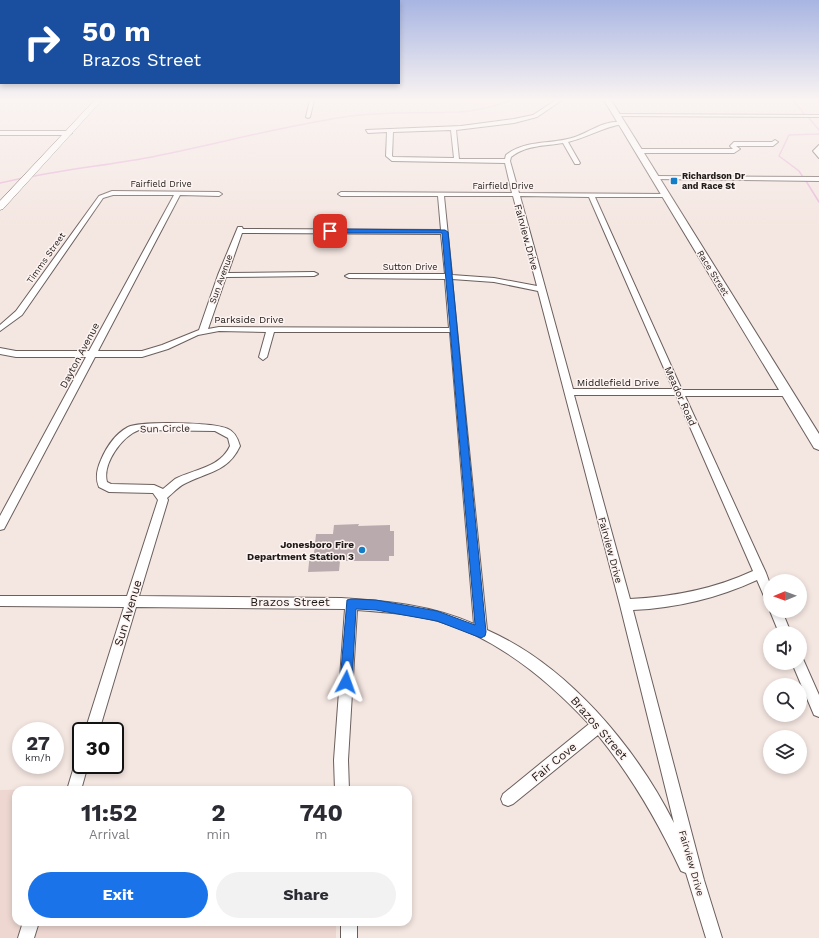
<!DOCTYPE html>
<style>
body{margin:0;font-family:"Work Sans",sans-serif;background:#f2f2f3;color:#2b2b33;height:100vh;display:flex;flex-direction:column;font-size:15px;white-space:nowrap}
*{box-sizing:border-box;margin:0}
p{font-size:13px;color:#7c7c81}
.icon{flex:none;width:22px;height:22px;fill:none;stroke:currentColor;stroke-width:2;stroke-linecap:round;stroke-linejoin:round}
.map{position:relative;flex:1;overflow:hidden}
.side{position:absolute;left:12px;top:786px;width:400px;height:140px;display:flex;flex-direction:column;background:#fff;border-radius:12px;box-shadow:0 2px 6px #0003}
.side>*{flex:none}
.hud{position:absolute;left:0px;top:0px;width:400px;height:84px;box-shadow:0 2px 6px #0003;background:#1a4fa0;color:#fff;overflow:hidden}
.needle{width:26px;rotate:269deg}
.buttons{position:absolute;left:763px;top:574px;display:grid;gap:8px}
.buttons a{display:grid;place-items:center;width:44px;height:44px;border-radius:50%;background:#fff;box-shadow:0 2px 6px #0003;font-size:20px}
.speed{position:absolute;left:12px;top:722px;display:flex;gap:8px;font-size:20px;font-weight:700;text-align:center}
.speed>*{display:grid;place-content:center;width:52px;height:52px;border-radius:50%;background:#fff;box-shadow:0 2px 6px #0003;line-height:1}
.speed small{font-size:10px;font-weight:400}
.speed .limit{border:2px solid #111;border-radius:6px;background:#fff;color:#111}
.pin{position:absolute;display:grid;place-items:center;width:34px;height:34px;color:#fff;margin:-17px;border-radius:8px;box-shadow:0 2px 6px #0006}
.me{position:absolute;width:44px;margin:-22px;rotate:4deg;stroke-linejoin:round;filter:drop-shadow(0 0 3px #0008)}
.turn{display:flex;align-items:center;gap:14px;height:84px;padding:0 16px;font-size:18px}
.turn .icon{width:52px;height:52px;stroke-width:2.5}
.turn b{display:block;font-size:28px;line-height:34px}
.eta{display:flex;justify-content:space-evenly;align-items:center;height:68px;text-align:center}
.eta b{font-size:24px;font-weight:700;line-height:28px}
.button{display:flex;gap:8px;margin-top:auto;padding:8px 16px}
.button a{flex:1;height:46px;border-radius:24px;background:#1a73e8;color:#fff;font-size:16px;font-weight:700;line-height:46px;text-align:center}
.button a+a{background:#f2f2f3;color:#2b2b33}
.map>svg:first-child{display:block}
.built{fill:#eed7d1}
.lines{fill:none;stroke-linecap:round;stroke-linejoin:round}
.stream{stroke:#e8b6da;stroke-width:1.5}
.building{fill:#b9abad}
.street-casing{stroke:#6b5f5c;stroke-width:2}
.secondary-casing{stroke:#6b5f5c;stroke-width:2}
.primary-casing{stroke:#6b5f5c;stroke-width:1}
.street{fill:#fff;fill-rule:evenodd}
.secondary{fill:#fff;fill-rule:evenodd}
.primary{fill:#fff;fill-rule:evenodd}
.route{fill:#1a73e8;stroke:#114b97}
.poi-dot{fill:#147dc8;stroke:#fdf4f2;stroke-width:1.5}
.labels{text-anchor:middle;stroke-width:3;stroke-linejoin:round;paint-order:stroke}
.far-poi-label{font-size:9px;font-weight:bold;fill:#1f1a18;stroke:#fdf4f2;text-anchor:start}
.far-street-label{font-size:9px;fill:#1f1a18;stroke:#fdf4f2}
.street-label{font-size:10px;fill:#1f1a18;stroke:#fdf4f2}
.poi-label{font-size:10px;font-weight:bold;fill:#1f1a18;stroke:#fdf4f2;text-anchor:end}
.near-street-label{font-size:12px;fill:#1f1a18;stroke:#fdf4f2}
</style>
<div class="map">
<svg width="819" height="938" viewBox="0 0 819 938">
<rect width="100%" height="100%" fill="#f4e6e1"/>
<path class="built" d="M 61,789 L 16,790 L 16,922 L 336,922 L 336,938 L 0,938 L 0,790 Z"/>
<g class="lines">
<path class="stream" d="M 793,100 L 805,115
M 808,117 L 819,130
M 30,177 C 69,169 108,165 146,158 C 213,145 278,127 344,117 C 383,111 421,114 459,112 C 477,111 495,106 512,100
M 803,177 L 799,171 L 779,156 L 789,135 L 819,134
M 806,181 L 819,202
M 0,183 L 23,178"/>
</g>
<path class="building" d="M 359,524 L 358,526 L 390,525 L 390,531 L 394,531 L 394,556 L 389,556 L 389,561 L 340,561 L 339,571 L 308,572 L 310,553 L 314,553 L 316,534 L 333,534 L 334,525 Z"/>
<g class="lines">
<defs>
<path id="street" d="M 310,100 L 314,100 L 310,117 L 308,118 L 306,117 Z
M 556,100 L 562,100 L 537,117 L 514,123 L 456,130 L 459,159 L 505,159 L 506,155 C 526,139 552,145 575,137 C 590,132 604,120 622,122 L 622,124 C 601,128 588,137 568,142 L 580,163 L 579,164 L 575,164 L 563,143 C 545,146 526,145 511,157 L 510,161 L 519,193 L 667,194 L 667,196 L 665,197 L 595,197 L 682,390 L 787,390 L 791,393 L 787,396 L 685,396 L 766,573 L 770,584 L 770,602 L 766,601 L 757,580 C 718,598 676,608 633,610 L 704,880 L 722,938 L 706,938 L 686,873 L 681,871 C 658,822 632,777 598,735 L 513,804 L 508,806 L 503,804 L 501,799 L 503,794 L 589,724 C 549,681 496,637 438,621 C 411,614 384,612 357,610 L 348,760 L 349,790 L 335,790 L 334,760 L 345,609 L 136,607 L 99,731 L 85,731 L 124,607 L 0,606 L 0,596 L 127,596 L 158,500 L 153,493 L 109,492 L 99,487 C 95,478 97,469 101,460 C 106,448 115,434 128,427 C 141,421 215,422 228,429 C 235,432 238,439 240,446 C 228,472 207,472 184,484 C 178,487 173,493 167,498 L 168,500 L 139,596 L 341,598 C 387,601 431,605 474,624 L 450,332 L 274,332 L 267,357 L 263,360 L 259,357 L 266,332 L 219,331 L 198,335 L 168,349 L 142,357 L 95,357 L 4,529 L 0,530 L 0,516 L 86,357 L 16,357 L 0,354 L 0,348 L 16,351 L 89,351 L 174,195 L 113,195 L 103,198 L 22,315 L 0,331 L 0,325 L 16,311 L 99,196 L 112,191 L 219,192 L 222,194 L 219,196 L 180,195 L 98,351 L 142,351 L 162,345 L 199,330 L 218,275 L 238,227 L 242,227 L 243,229 L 441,230 L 438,196 L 341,196 L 338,194 L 341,192 L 512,193 L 505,163 L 392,161 L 386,156 L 387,132 L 368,133 L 366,130 L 461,126 L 514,119 L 533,115 ZM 451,130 L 454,158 L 393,157 L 392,156 L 393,132 ZM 444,196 L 513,196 L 537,286 L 494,278 L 452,275 ZM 520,196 L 589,197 L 673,389 L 573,389 ZM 242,233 L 441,234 L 445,274 L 349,274 L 345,276 L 349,278 L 445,279 L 449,328 L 219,327 L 208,329 L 226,277 L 314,276 L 318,274 L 314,272 L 228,273 ZM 452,279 L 494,282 L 538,291 L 620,605 L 674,823 C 635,746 567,665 487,630 ZM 574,395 L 676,395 L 753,571 C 714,589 673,597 630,599 ZM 139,430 L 215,431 L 228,438 L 230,446 C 220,468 194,469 175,479 C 171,482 167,486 163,489 L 154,485 L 111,484 L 107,482 C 102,464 122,436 139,430 Z
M 616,114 L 819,115 L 819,117 L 614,116 Z
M 0,131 L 69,131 L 72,133 L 69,135 L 0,135 Z
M 775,140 L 778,142 L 773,146 L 736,146 L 740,149 L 734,153 L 638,153 L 635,151 L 638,149 L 733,149 L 730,146 L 734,142 L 772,142 Z
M 819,145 L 819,158 L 813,151 Z
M 654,176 L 819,177 L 819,181 L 652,179 L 652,177 Z
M 770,611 L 782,611 L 791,633 L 779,633 Z
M 800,658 L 803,659 L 819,695 L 819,717 L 814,715 L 792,663 L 800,663 Z
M 81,758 L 81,765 L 88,765 L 81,790 L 67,790 L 76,760 Z
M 23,922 L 39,922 L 34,938 L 18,938 Z
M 341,922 L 357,922 L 357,938 L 341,938 Z"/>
<path id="secondary" d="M 604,100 L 611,100 L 819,434 L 819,450 L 814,448 Z"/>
<path id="primary" d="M 95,100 L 102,100 L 3,209 L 0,210 L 0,201 Z"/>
</defs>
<use href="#street" class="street-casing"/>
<use href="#secondary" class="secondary-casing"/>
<use href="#primary" class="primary-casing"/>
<use href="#street" class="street"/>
<use href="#secondary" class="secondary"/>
<use href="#primary" class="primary"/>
</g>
<linearGradient id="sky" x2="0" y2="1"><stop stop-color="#a8b5e2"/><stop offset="0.43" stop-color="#faf4f2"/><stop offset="1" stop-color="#faf4f2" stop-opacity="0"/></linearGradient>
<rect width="819" height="232" fill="url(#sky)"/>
<path class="route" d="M 330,229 L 445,230 L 448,232 L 486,632 L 485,636 L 481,638 L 437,621 L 376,610 L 356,609 L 352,682 L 350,686 L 346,687 L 342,686 L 340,682 L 347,600 L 351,599 L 376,600 L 437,611 L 475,625 L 442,233 L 328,233 L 327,231 Z"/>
<g class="poi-dot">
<rect x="670" y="177" width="8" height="8" rx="2"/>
<circle cx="362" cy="550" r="4"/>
</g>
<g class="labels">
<g class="far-poi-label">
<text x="682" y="179">Richardson Dr<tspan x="682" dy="10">and Race St</tspan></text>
</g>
<g class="far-street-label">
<text x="161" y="187">Fairfield Drive</text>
<text x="503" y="189">Fairfield Drive</text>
<text transform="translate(46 258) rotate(-55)" y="3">Timms Street</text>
<text x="410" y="270">Sutton Drive</text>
<text transform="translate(713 273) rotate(58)" y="3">Race Street</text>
<text transform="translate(221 279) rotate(-70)" y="3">Sun Avenue</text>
</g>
<g class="street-label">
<text transform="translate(527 237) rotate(75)" y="4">Fairview Drive</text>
<text x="249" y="323">Parkside Drive</text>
<text transform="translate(79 355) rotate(-62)" y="4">Dayton Avenue</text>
<text x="618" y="386">Middlefield Drive</text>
<text transform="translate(681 396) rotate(66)" y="4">Meador Road</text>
<text transform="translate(165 428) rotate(-1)" y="4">Sun Circle</text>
<text transform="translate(611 550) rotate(75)" y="4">Fairview Drive</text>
<text transform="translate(692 863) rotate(74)" y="4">Fairview Drive</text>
</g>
<g class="poi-label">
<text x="354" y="548">Jonesboro Fire<tspan x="354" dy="12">Department Station 3</tspan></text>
</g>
<g class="near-street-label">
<text x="290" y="606">Brazos Street</text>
<text transform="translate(128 613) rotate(-73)" y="4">Sun Avenue</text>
<text transform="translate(599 728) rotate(49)" y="4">Brazos Street</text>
<text transform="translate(554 762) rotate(-39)" y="4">Fair Cove</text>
</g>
</g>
</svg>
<div class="buttons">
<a><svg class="needle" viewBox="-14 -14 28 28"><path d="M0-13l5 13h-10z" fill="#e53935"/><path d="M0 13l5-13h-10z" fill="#7c7c81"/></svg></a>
<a><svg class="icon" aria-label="sound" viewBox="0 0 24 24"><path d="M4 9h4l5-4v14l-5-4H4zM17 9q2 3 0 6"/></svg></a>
<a><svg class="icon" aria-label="search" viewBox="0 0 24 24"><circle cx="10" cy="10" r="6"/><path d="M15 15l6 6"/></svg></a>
<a><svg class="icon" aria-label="layers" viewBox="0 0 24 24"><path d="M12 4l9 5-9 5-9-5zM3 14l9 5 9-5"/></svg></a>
</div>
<div class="speed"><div>27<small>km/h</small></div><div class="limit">30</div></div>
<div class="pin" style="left:330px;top:231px;background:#d93025"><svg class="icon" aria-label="arrive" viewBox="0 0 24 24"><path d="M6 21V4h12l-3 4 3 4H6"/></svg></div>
<svg class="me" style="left:346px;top:682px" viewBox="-20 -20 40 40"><path d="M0-17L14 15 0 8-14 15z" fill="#1a73e8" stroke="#fff" stroke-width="4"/></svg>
<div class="hud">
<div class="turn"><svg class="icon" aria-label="right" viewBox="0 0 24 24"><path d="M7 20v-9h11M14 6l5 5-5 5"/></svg><div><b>50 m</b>Brazos Street</div></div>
</div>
<section class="side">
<div class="eta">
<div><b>11:52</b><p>Arrival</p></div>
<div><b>2</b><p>min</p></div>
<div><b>740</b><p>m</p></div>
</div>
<div class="button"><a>Exit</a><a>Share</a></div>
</section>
</div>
